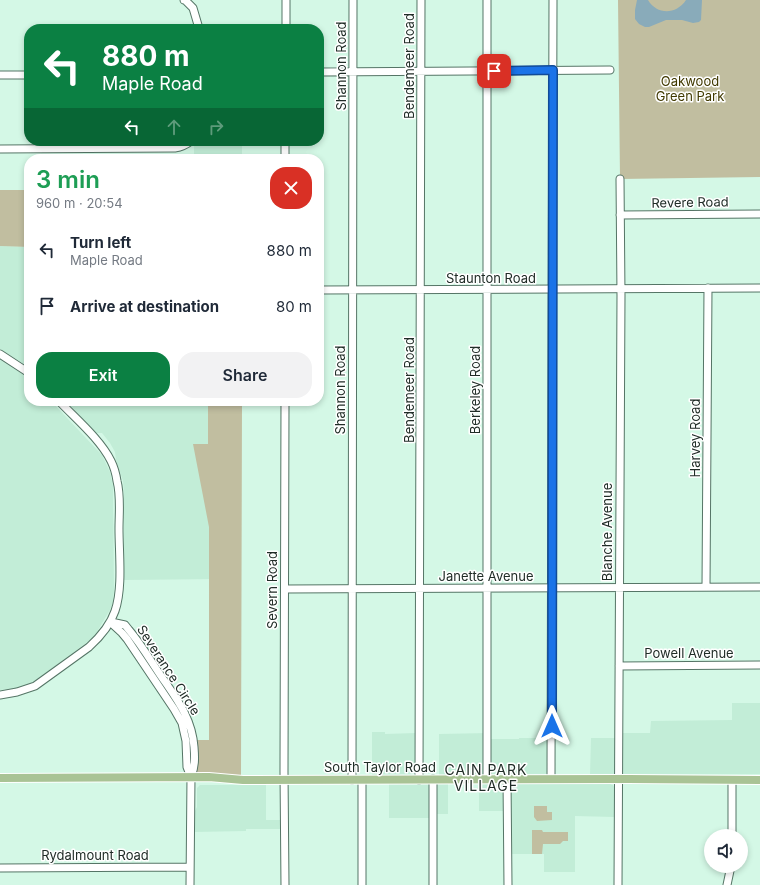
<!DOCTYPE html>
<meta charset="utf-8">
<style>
body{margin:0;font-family:Inter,sans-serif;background:#f2f2f3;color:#1f2937;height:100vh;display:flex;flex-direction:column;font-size:15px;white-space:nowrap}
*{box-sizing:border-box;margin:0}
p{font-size:13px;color:#747a83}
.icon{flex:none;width:22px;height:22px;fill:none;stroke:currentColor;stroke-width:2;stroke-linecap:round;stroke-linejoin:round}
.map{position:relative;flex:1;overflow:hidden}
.panel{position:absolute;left:24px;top:154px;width:300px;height:252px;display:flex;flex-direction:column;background:#fff;border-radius:16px;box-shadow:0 2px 6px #0003}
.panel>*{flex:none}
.top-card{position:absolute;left:24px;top:24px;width:300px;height:122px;border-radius:16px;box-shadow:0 2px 6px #0003;background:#0b8043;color:#fff;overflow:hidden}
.tools{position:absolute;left:704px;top:829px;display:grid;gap:8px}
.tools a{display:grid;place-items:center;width:44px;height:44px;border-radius:50%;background:#fff;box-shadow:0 2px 6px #0003;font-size:20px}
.pin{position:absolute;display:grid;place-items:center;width:34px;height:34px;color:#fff;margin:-17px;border-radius:8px;box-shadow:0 2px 6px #0006}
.me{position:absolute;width:44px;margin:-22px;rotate:0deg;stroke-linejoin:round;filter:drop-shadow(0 0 3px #0008)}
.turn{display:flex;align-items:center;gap:14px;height:84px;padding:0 12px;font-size:18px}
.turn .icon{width:52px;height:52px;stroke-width:2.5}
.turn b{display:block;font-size:28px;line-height:34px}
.lanes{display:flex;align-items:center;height:38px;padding:0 12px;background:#0003;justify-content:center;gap:20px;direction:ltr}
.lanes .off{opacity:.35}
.round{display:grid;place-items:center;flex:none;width:42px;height:42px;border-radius:16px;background:#f2f2f3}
.head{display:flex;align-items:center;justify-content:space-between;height:68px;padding:0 12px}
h1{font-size:24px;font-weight:600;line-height:30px;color:#1e9e55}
.cta{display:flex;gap:8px;margin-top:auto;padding:8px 12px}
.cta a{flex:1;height:46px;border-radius:16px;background:#0b8043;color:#fff;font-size:16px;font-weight:600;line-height:46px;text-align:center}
.cta a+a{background:#f2f2f3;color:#1f2937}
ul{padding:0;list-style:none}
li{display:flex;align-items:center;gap:12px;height:56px;padding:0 12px}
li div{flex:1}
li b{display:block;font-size:15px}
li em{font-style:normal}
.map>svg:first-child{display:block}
.built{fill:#c2edd7}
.green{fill:#c1bea0}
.water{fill:#89abba}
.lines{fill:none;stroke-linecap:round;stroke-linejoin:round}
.minor-casing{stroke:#557566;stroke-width:9}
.major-casing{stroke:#fff;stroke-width:10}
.minor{stroke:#fff;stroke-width:7}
.major{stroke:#a9c395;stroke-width:8}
.route-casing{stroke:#114b97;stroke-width:10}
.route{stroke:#1a73e8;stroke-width:7}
.labels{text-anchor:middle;stroke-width:3;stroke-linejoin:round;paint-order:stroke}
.street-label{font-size:13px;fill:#202d27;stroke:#fff}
.park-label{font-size:13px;fill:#403900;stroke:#fff}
.neighbourhood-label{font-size:14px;letter-spacing:1px;fill:#202d27;stroke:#fff}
</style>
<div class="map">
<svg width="760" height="885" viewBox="0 0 760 885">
<rect width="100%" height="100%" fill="#d4f8e6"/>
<path class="built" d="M 191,141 L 242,141 L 242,159 L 194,159 L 194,144 L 190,142 Z
M 0,246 L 29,247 L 29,367 L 0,349 Z
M 0,360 L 29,378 L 29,401 L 51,401 L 102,455 L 110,472 L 113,486 L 114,590 L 113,602 L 110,610 L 95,635 L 90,640 L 35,681 L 24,687 L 14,689 L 0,690 Z
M 66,401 L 223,401 L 222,579 L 124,580 L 124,493 L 123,481 L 116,460 L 115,452 L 110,443 L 102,433 L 96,433 Z
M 732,703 L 760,703 L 760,774 L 590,775 L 591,738 L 615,738 L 621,733 L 650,733 L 651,721 L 732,720 Z
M 372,732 L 385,732 L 385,734 L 416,733 L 416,769 L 415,773 L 411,775 L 372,775 Z
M 489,733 L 489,739 L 519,739 L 519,738 L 549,738 L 548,772 L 546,774 L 544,775 L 439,775 L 439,734 Z
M 389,784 L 448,784 L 448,814 L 429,814 L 429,818 L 389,818 Z
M 479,784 L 498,784 L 502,786 L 504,790 L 504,811 L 479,811 Z
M 515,784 L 610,784 L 613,785 L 615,788 L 614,817 L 575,816 L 575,872 L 544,872 L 544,854 L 510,854 L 510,788 L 513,785 Z
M 200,785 L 266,785 L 266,820 L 282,820 L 282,829 L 246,829 L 246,831 L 194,832 L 194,813 L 197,807 L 197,788 Z"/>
<path class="green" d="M 618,0 L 760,0 L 760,177 L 620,179 Z
M 0,190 L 29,190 L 29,247 L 0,246 Z
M 208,401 L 242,401 L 241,775 L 243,780 L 191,777 L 194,740 L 209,740 L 209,527 L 193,444 L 208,444 Z
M 534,806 L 547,806 L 547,812 L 552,812 L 552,820 L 537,821 L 534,817 Z
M 532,830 L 542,830 L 543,832 L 568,832 L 568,841 L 563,841 L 560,844 L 543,844 L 542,854 L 532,854 Z"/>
<path class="water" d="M 637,0 L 648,0 C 657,15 676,15 686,0 L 702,0 L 701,20 L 699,22 L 693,23 L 682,20 L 666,20 L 649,27 L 645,27 L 639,24 L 635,19 L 635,10 Z"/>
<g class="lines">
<defs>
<path id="minor" d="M 184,0 L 185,0 L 193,8 L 198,25 L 198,29
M 286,29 L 286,0
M 319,72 L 610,70
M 0,75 L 29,75
M 0,149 L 175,148 C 182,147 186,145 191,141
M 285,159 L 285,141
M 620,215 L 760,214
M 319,290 L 760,288
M 0,354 L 29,373
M 706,587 L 708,288
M 285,589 L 760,587
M 110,622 L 122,633 L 127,639 L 174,709 L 182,723 L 186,741 L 187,767 L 191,777 L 190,885
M 111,622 L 125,625 L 129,630 C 140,643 149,658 159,673 C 175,697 192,717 194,747 C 195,759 195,766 191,777
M 619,666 L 760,665
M 0,695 L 17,692 L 35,686 L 89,647 C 100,637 110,626 115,611 C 123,588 119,554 119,529 C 119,513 121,496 117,481 C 116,474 114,467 111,461 C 100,439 76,419 59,401
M 433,779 L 433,885
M 487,779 L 487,0
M 507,779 L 508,885
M 551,779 L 553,0
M 352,780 L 353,0
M 362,780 L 362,885
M 419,780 L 421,0
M 732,836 L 732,780
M 0,868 L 190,867
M 285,885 L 284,772 L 285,401
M 618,885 L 621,295 L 620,179
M 727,885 L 731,866"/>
<path id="major" d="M 0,778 L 209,777 L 243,780 L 628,779 L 760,780"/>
</defs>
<use href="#minor" class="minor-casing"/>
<use href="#major" class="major-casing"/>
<use href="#minor" class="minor"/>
<use href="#major" class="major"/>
</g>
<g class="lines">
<defs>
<path id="route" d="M 494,71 L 553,70 L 552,726"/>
</defs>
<use href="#route" class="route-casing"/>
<use href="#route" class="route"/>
</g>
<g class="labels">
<g class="street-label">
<text transform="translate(341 66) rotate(-90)" y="5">Shannon Road</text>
<text transform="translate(409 66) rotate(-90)" y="5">Bendemeer Road</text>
<text transform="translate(690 202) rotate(-1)" y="5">Revere Road</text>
<text x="491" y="283">Staunton Road</text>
<text transform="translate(340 390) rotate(-90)" y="5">Shannon Road</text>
<text transform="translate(409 390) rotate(-90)" y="5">Bendemeer Road</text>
<text transform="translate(475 390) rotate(-90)" y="5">Berkeley Road</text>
<text transform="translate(695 438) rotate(-90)" y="5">Harvey Road</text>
<text transform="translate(607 532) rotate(-90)" y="5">Blanche Avenue</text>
<text x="486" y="581">Janette Avenue</text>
<text transform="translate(272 590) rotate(-90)" y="5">Severn Road</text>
<text x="689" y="658">Powell Avenue</text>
<text transform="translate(169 670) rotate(57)" y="5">Severance Circle</text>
<text x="380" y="772">South Taylor Road</text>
<text x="95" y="860">Rydalmount Road</text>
</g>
<g class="park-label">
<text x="690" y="86">Oakwood<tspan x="690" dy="15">Green Park</tspan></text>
</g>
<g class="neighbourhood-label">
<text x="486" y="775">CAIN PARK<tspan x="486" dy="16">VILLAGE</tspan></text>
</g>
</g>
</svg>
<div class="tools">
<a><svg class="icon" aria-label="sound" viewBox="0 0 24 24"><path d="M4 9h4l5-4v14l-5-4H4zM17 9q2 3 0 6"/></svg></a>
</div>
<div class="pin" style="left:494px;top:71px;background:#d93025"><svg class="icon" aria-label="arrive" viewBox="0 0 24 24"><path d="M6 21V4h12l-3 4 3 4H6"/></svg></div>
<svg class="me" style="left:552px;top:726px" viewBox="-20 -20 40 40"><path d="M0-17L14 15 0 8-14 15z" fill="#1a73e8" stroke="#fff" stroke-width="4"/></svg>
<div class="top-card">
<div class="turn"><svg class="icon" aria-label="left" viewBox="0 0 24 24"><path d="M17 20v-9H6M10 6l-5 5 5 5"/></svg><div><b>880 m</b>Maple Road</div></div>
<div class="lanes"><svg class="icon" aria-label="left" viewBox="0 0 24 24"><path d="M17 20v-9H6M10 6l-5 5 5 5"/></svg><svg class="icon off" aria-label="ahead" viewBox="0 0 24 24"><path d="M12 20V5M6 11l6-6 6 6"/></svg><svg class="icon off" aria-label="right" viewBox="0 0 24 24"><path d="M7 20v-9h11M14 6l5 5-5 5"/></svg></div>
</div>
<section class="panel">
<div class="head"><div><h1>3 min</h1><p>960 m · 20:54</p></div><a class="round" style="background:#d93025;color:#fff"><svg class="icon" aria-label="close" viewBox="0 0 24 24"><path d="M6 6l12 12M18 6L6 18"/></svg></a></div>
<ul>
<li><svg class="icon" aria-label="left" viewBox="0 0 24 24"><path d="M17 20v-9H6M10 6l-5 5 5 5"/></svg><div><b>Turn left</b><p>Maple Road</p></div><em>880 m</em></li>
<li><svg class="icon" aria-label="arrive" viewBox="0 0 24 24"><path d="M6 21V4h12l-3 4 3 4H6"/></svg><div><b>Arrive at destination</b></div><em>80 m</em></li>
</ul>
<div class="cta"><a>Exit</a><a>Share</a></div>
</section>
</div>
